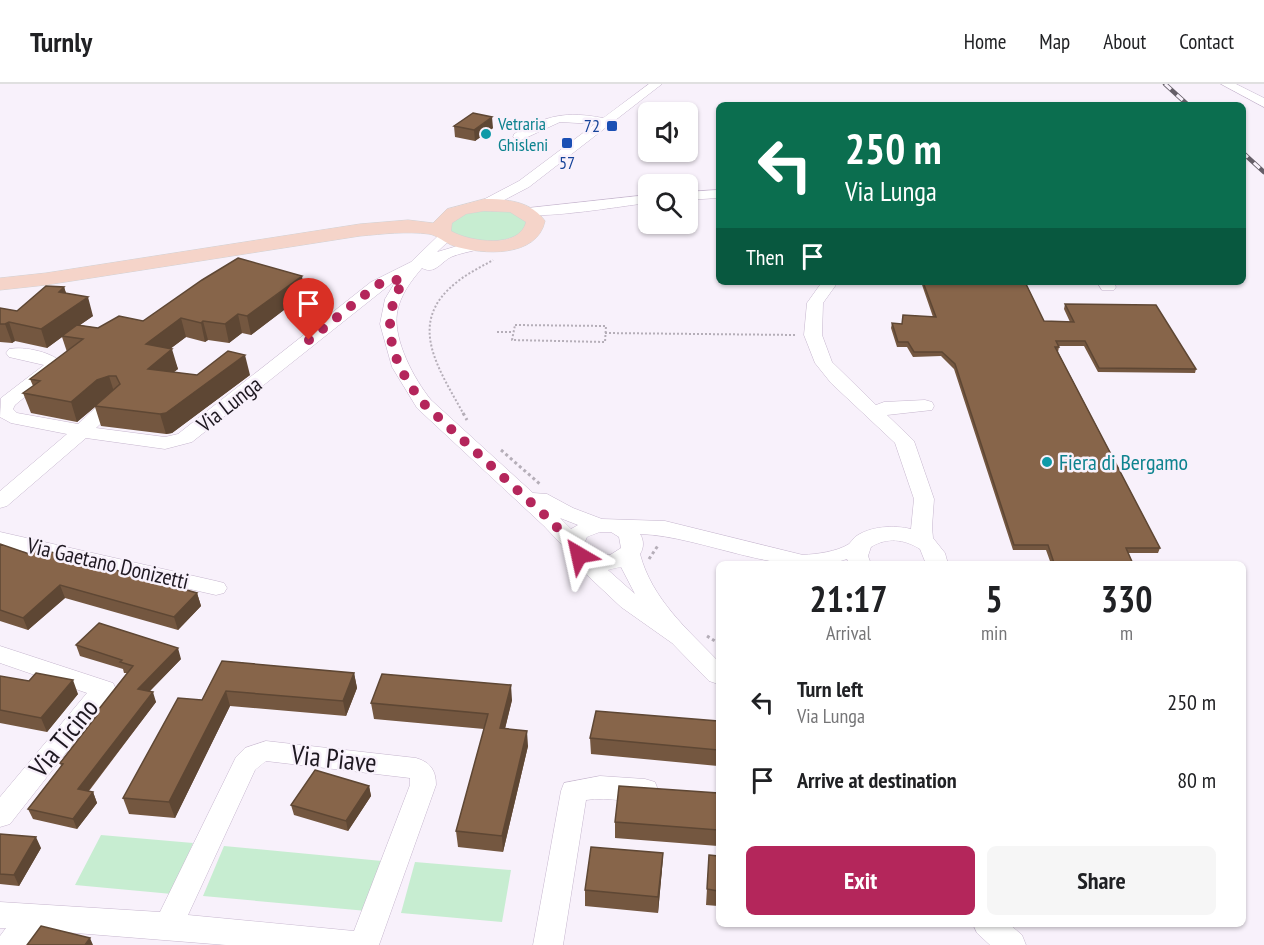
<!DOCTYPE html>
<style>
body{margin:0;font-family:"PT Sans Narrow",sans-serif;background:#f6f6f6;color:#202124;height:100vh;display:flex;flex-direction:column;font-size:22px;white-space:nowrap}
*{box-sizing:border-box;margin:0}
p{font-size:20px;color:#757577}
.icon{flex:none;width:33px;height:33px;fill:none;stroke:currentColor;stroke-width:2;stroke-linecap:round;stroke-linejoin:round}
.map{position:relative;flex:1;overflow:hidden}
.panel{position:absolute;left:716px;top:477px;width:530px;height:366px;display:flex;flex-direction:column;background:#fff;border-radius:9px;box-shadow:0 2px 4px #0004}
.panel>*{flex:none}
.hud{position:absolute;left:716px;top:18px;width:530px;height:183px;border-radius:9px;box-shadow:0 2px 4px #0004;background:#0b6e4f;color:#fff;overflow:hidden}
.fabs{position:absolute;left:638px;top:18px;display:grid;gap:12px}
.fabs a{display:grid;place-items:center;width:60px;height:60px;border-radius:9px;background:#fff;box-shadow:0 2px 4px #0004;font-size:30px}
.pin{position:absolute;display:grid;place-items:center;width:51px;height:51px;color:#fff;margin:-62px -26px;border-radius:50% 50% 50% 0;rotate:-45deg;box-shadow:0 0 6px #0007}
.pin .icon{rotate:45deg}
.me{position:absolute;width:66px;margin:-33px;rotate:324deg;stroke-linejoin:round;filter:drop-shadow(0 0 4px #0008)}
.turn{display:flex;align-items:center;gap:21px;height:126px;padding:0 30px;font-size:27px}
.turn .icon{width:78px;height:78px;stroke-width:2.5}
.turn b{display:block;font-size:42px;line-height:51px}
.then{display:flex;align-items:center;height:57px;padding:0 30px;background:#0003;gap:12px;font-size:22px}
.eta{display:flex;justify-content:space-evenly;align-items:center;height:102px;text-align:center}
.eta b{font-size:36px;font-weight:800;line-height:42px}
.primary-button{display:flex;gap:12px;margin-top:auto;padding:12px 30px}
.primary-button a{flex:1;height:69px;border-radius:9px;background:#b4265b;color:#fff;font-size:24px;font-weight:800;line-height:69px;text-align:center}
.primary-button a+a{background:#f6f6f6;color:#202124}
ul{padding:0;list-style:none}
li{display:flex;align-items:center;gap:18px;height:78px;padding:0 30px}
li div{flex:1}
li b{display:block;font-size:22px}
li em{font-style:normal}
header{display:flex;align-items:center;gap:36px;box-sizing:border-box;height:84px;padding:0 30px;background:#fff;border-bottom:2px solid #e0e0e0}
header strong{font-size:28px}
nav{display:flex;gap:33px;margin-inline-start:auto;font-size:21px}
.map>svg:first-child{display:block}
.green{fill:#c7edd1}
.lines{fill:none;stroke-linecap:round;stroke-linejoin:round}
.minor-casing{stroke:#c6b6ce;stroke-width:1}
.major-casing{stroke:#d2d1d3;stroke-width:1}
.path-far1{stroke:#b5aeb8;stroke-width:2;stroke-dasharray:2 2;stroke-linecap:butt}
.path{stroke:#b5aeb8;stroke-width:3;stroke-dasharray:3 3;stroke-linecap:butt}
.minor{fill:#fff;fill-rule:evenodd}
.major{fill:#f5d4c9;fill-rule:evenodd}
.rail-casing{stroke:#655f68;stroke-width:4.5}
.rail{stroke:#f8f1fb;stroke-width:3;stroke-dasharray:8;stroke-linecap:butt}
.wall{fill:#745740}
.shaded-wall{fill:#5e4734}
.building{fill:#87654a;stroke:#5e4734;stroke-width:1.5}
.route{stroke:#b4265b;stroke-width:10;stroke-dasharray:0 18}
.transit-dot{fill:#1a4fb4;stroke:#f8f1fb;stroke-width:2}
.culture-dot{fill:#0f9aa8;stroke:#f8f1fb;stroke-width:2}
.labels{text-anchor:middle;stroke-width:5;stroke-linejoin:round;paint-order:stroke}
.far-culture-label{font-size:18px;fill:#0d838f;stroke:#f8f1fb;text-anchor:start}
.far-transit-label{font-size:18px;fill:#164399;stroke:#f8f1fb;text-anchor:end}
.street-label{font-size:22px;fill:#1e1821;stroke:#f8f1fb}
.culture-label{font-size:22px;fill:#0d838f;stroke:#f8f1fb;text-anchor:start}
.near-street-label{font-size:27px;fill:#1e1821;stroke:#f8f1fb}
</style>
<header>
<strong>Turnly</strong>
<nav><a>Home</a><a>Map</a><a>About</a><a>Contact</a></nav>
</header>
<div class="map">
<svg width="1264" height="861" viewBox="0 0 1264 861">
<rect width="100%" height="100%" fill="#f8f1fb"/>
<path class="green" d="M 477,126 L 514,127 L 528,136 L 527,147 C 497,162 482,159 452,150 L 449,144 C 452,132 466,130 477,126 Z
M 101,751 L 193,759 L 172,810 L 75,801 Z
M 224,762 L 382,777 L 367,827 L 203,812 Z
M 415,778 L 511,786 L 502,838 L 401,829 Z"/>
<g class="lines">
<defs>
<path id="minor" d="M 649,0 L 662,0 L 529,103 L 489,124 L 479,124 L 477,121 L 479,118 L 519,97 L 595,40 L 560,38 L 519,57 L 513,53 L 514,50 C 547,31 566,27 603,34 Z
M 1221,0 L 1236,0 L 1264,14 L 1264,23 Z
M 718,106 L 718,114 L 687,116 L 687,108 Z
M 648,111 L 648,119 C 628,121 530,138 521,128 L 528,124 Z
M 445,148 L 453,153 L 437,168 L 474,157 L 482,162 L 479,165 C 470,168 460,169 451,173 C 441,178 435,191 422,184 C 411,197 400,211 397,229 C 393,256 414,295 431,316 L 533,409 L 547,410 L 573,424 L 602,435 L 665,437 L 803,471 C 817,470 836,468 849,460 C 851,458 853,455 855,453 C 870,442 894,441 911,445 L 914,415 L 895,359 L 831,299 L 815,279 L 804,251 L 807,219 L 822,198 L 838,198 L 823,219 L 822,251 L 832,278 L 876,321 L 884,318 L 925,316 L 932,318 L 934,322 L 932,326 L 887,331 L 914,357 L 934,415 L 932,443 L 933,454 L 945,469 L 948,480 L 926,480 L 920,465 C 904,455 887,453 871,463 L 868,472 L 871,480 L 849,480 L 847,475 C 786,497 704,452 640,450 C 644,456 644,464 640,470 C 652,515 687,545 718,577 L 718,600 L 709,597 L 672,559 L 621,523 L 571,476 L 564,463 L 544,442 L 417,324 L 392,283 L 380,240 L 385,215 L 397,195 L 192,358 L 165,365 L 86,354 L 7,422 L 0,424 L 0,407 L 67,350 L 11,339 L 0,333 L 1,314 L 44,281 L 9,273 L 6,269 L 9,265 C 24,262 54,268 64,281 L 15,321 L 13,325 L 17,329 L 78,340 C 90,330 105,310 122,314 L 124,318 L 96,344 L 165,353 L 178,350 L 371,198 L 411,178 L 440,150 ZM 560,434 L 578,441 L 571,445 ZM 600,448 L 611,448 L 619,453 L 621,464 L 610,471 L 591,470 L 584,460 L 587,453 ZM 621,483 L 635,510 L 608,486 Z
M 1097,198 L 1113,198 L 1116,203 L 1114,206 L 1102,206 Z
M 0,448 L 216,497 L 224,499 L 227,504 L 224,509 L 216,511 L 0,462 Z
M 0,562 L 113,599 L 116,605 L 10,740 L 0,743 L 0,713 L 87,609 L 0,579 Z
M 266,657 L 416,674 C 430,678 436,686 436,701 L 379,861 L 226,861 L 38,846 L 28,861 L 0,861 L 0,852 L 6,844 L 0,844 L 0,818 L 160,828 L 236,673 L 245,664 ZM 266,677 L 410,694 L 410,701 L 354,847 L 188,831 L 255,686 Z
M 600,692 L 645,695 L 655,698 L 658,706 L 655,714 C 633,721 609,712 586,716 L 563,861 L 533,861 L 561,707 L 564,699 Z
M 973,840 L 1009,840 L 1022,851 L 1026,861 L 990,861 L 977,849 Z"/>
<path id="major" d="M 484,115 C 507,115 531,117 545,137 C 537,174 483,171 454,162 C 445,159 437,151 429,150 C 406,147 383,150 360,152 L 46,201 L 0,206 L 0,194 L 46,189 L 360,140 L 408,136 L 433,139 L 447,125 ZM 484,127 L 510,128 L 526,138 C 520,165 470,158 451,147 L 452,139 L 466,130 Z"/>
</defs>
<use href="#minor" class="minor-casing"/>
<use href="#major" class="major-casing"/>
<path class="path-far1" d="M 515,241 L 606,242 L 605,258 L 512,256 Z
M 497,248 L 513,248
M 605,249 L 796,251
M 464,331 C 440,286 404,239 457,198 C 468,189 481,183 493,176"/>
<path class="path" d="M 463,329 L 467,336
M 501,366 L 541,401
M 649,475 L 659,460
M 707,552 L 718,559"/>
<use href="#minor" class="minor"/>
<use href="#major" class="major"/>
<defs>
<path id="rail" d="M 1165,0 L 1188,21
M 1242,68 L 1264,88"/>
</defs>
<use href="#rail" class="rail-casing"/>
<use href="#rail" class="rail"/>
</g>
<path class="wall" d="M 454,42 L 493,44 L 475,57 L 455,53 Z
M 921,198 L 1025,198 L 1044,237 L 1070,238 L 1064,225 L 1065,220 L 1196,285 L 1195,289 L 1098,288 L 1084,262 L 1058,262 L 1059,263 L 1058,268 L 1160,464 L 1158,469 L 1128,469 L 1133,480 L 1051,480 L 1046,466 L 1013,466 L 954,285 L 941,272 L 913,273 L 907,263 L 897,263 L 891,244 L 892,239 L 902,240 L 903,231 L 933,233 Z
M 64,203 L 66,209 L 93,232 L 80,241 L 98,244 L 305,210 L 251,251 L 242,249 L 229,259 L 208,256 L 205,258 L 186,253 L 170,265 L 178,285 L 173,288 L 197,291 L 250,291 L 172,349 L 166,350 L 101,342 L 95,323 L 77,338 L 31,329 L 23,309 L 33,302 L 30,295 L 67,268 L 62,253 L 47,264 L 15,257 L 12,259 L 0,258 L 0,224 L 17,227 Z
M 0,460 L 29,470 L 197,509 L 201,522 L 178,546 L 65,514 L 28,546 L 0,537 Z
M 76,561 L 181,575 L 150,607 L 156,618 L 89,707 L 93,708 L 97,719 L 77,745 L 33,735 L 28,725 L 61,682 L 60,679 L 96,633 L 95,630 L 127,589 L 124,589 L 123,585 L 80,572 Z
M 222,577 L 354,589 L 357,604 L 346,632 L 230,622 L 175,734 L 129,730 L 123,714 L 202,616 Z
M 0,592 L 29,597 L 78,610 L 47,648 L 0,639 Z
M 512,616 L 505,645 L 528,662 L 503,768 L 458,763 L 456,747 L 484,645 L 374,635 L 371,619 Z
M 718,637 L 718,682 L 591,670 L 590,654 Z
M 369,702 L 371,712 L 348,747 L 294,731 L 291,721 Z
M 718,709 L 718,762 L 615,754 L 615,738 Z
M 0,750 L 41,764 L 19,802 L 0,800 Z
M 663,769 L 662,785 L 658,829 L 585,822 L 585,806 Z
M 709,771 L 718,772 L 718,822 L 706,821 Z"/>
<path class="shaded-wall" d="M 492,33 L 493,44 L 475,57 L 474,46 Z
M 302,192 L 305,210 L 251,251 L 247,232 Z
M 64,203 L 70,222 L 59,208 Z
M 88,213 L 93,232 L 64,252 L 62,252 L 62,253 L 47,264 L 41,245 Z
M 238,230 L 242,249 L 229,259 L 225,240 Z
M 181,234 L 186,253 L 151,279 L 146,260 Z
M 203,237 L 208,256 L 205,258 L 201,239 Z
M 9,238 L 15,257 L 12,259 L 5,240 Z
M 172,265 L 178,285 L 154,304 L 148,285 Z
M 245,271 L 250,291 L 172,349 L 166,350 L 160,330 Z
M 109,292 L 115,311 L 103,316 L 77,338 L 71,318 L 97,296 Z
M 60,501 L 65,514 L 28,546 L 23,534 Z
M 197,509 L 201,522 L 178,546 L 174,533 Z
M 178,564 L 181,575 L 142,615 L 138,605 Z
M 354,589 L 357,604 L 346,632 L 343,617 Z
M 73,596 L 78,610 L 47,648 L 41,634 Z
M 511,601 L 512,616 L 501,660 L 500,644 Z
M 226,607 L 230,622 L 175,734 L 169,718 Z
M 153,608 L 156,618 L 82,715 L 78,705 Z
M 527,647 L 528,662 L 503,768 L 502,752 Z
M 369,702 L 371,712 L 348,747 L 346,737 Z
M 93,708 L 97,719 L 77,745 L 73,735 Z
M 36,753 L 41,764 L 19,802 L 14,791 Z
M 663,769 L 662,785 L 658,829 L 658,813 Z
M 90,854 L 93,861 L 85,861 Z"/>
<path class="building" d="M 473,29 L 492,33 L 474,46 L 454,42 Z
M 238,174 L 302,192 L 247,232 L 238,230 L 225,240 L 203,237 L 201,239 L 181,234 L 146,260 L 172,265 L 148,285 L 197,291 L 228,267 L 245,271 L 166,329 L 160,330 L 95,322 L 120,300 L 116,292 L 109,292 L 97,296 L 71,318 L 23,309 L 40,297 L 30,295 L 83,255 L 62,252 L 77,241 L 98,244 L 119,232 L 143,237 L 202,196 Z
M 923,198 L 1025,198 L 1044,237 L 1074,238 L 1065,220 L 1156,221 L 1196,285 L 1099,284 L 1085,257 L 1056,257 L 1059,263 L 1055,263 L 1160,464 L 1126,464 L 1133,480 L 1054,479 L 1048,461 L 1014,461 L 955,280 L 942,268 L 914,268 L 908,258 L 898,258 L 892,239 L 902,240 L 903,231 L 936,233 Z
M 46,202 L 64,203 L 59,208 L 88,213 L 41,245 L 9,238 L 5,240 L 0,240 L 0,224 L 17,227 Z
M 0,460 L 29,470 L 37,464 L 197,509 L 174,533 L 60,501 L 23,534 L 0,526 Z
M 99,539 L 178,564 L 138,605 L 153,608 L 78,705 L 93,708 L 73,735 L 28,725 L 63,680 L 60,679 L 98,630 L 95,630 L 133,582 L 120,578 L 122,576 L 76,561 Z
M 222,577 L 354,589 L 343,617 L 226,607 L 169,718 L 123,714 L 178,614 L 202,616 Z
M 36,589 L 73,596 L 41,634 L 0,626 L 0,592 L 29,597 Z
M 382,590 L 511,601 L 500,644 L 527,647 L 502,752 L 456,747 L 488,630 L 371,619 Z
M 596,627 L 718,637 L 718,666 L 590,654 Z
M 315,686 L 369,702 L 346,737 L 291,721 Z
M 619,702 L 718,709 L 718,746 L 615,738 Z
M 0,750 L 36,753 L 14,791 L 0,790 Z
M 591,763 L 663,769 L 658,813 L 585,806 Z
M 709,771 L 718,772 L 718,807 L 707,805 Z
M 41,842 L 90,854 L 85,861 L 27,861 Z"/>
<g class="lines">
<path class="route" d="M 309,256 L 377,201 L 389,196 L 404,196 C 376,240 394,283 424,320 L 551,437 L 573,460 L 579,471"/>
</g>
<g class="transit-dot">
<rect x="606" y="36" width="12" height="12" rx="3"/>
<rect x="561" y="53" width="12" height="12" rx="3"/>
</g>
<g class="culture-dot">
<circle cx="486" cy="50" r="6"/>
<circle cx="1047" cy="378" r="6"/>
</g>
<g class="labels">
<g class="far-culture-label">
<text x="498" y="46">Vetraria<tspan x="498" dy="21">Ghisleni</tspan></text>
</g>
<g class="far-transit-label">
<text x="600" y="48">72</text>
<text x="567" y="85" text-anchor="middle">57</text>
</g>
<g class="street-label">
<text transform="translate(229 320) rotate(-38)" y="8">Via Lunga</text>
<text transform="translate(108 479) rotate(13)" y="8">Via Gaetano Donizetti</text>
</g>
<g class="culture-label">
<text x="1059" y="386">Fiera di Bergamo</text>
</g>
<g class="near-street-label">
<text transform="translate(64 654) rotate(-51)" y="9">Via Ticino</text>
<text transform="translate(334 675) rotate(6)" y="9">Via Piave</text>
</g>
</g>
</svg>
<div class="fabs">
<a><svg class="icon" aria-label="sound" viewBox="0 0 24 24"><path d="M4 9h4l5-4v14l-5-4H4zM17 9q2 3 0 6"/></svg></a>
<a><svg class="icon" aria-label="search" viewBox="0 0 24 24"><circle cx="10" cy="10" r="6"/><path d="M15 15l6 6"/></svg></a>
</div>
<div class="pin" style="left:309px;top:256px;background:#d93025"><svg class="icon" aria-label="arrive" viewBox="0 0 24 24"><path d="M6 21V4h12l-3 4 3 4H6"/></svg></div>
<svg class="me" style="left:579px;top:471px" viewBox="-20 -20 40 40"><path d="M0-17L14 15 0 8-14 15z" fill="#b4265b" stroke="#fff" stroke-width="4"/></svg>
<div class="hud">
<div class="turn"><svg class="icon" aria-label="left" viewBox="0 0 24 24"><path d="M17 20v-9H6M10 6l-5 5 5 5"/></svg><div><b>250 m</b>Via Lunga</div></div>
<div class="then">Then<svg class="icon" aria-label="arrive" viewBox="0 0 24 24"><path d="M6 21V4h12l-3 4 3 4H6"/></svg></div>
</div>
<section class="panel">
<div class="eta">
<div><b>21:17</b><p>Arrival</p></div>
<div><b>5</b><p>min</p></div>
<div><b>330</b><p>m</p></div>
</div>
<ul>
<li><svg class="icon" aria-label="left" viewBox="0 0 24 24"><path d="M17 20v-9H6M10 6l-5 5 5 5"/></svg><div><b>Turn left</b><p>Via Lunga</p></div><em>250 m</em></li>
<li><svg class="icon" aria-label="arrive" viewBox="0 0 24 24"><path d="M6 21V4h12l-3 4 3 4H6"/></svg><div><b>Arrive at destination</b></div><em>80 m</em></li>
</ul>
<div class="primary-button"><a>Exit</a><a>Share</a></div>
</section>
</div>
